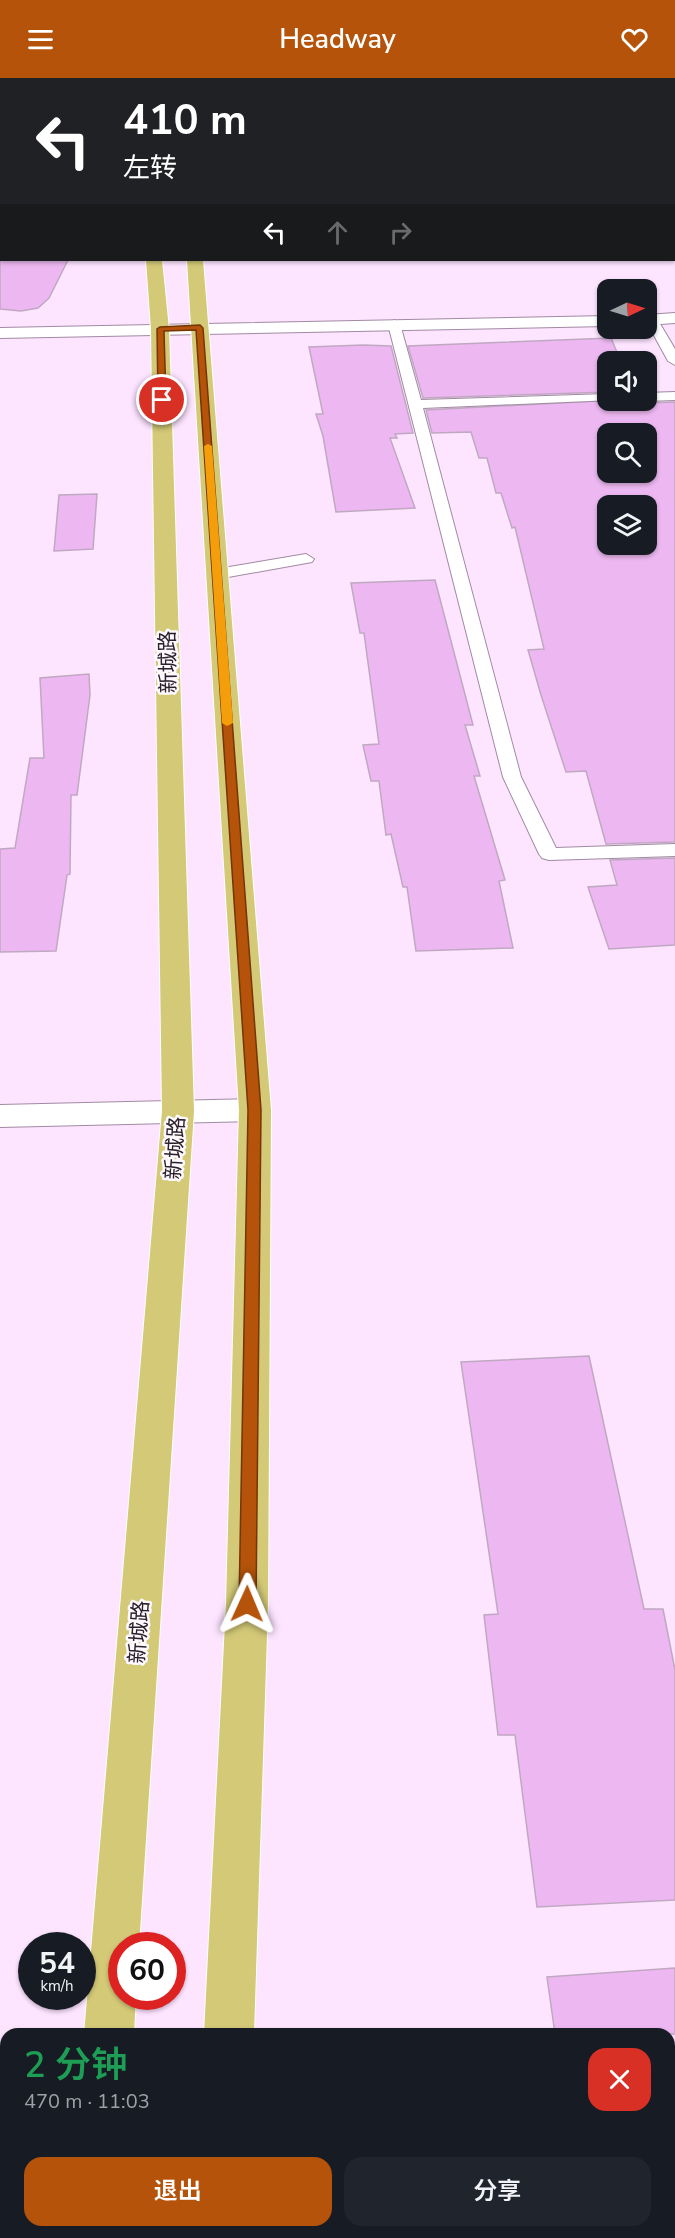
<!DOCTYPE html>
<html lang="zh">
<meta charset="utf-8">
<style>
body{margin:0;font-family:"Nunito Sans","Noto Sans SC",sans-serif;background:#20242c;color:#f1f3f6;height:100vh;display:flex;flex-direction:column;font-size:22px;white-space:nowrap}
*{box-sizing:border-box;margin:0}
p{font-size:20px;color:#9ea1a6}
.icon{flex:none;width:33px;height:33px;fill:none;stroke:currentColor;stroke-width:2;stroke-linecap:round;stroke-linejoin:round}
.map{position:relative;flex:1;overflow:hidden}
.drawer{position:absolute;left:0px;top:1950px;width:675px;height:210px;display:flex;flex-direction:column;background:#171b24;border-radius:18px 18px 0 0;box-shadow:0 2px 4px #0004}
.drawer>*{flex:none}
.guide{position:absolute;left:0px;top:0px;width:675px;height:183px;box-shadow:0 2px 4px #0004;background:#202124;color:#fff;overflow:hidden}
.needle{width:39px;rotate:86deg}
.tools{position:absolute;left:597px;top:201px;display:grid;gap:12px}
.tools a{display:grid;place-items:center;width:60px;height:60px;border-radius:12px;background:#171b24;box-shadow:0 2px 4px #0004;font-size:30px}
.speed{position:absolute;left:18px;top:1854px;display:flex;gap:12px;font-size:30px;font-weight:700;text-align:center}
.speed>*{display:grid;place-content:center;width:78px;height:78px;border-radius:50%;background:#171b24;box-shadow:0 2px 4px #0004;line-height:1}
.speed small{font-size:15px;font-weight:400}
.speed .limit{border:9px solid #d22;background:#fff;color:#111}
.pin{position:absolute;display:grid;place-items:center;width:51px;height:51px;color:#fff;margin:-26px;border:3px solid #fff;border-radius:50%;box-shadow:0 2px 6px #0007}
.me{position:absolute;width:66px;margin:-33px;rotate:1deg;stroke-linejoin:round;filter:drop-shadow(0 0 4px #0008)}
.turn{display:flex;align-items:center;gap:21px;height:126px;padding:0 24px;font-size:27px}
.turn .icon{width:78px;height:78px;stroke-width:2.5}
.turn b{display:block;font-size:42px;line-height:51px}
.lanes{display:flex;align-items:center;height:57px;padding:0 24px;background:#0003;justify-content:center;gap:30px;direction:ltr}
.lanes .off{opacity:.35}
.round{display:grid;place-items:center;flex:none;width:63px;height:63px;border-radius:18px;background:#20242c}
.head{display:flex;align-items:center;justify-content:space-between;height:102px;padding:0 24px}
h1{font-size:36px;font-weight:600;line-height:45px;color:#1e9e55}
.action{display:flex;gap:12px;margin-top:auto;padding:12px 24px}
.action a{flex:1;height:69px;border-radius:18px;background:#b45309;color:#fff;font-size:24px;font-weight:600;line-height:69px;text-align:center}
.action a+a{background:#20242c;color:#f1f3f6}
header{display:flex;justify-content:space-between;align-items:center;height:78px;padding:0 24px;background:#b45309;color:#fff;font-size:27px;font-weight:600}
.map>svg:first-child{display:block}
.building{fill:#edb8f1;stroke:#c0a8c2;stroke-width:1.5;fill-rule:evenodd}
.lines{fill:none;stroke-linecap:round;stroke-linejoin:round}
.service-casing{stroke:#a18aa3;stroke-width:2}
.minor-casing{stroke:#a18aa3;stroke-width:2}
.primary-casing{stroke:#fff;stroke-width:2}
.service{fill:#fff;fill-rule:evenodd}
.minor{fill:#fff;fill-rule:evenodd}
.primary{fill:#d3c977;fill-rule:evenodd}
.route{fill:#b45309;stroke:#753606;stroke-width:1.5}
.slow{fill:#f59e0b}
.labels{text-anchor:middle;stroke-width:5;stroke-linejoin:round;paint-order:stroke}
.street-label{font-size:21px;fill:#2a212b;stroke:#fef9fe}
</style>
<header><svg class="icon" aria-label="menu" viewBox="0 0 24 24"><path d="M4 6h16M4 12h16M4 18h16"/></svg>Headway<svg class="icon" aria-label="heart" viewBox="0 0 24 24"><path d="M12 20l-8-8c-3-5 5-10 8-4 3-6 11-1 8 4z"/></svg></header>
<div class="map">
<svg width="675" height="2160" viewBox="0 0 675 2160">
<rect width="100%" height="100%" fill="#fde4ff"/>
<path class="building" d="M 0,182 L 68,182 L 49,220 L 38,230 L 21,233 L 0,231 Z
M 611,260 L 621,284 L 608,284 L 608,314 L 423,320 L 408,268 Z
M 363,267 L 391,268 L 413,355 L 395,356 L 397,360 L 390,360 L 415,430 L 336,434 L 323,358 L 316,336 L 323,336 L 309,269 Z
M 615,322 L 638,322 L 646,325 L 675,324 L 675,764 L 606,766 L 586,693 L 566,694 L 541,617 L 528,572 L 544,571 L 515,449 L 512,450 L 501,415 L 496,415 L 487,380 L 479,380 L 471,354 L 432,355 L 426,332 ZM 608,356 L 646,356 L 646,394 L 608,394 ZM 608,428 L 646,428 L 646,466 L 608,466 Z
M 97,416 L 93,471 L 54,473 L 59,417 Z
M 435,502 L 473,647 L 465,647 L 480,698 L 474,698 L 505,802 L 499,803 L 513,870 L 416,873 L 407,809 L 403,809 L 391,756 L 386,757 L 379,703 L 371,703 L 363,667 L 379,666 L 364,555 L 360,555 L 351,505 Z
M 89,596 L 90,617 L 77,717 L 71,717 L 70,796 L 67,797 L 56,873 L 0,874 L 0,771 L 15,770 L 30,680 L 44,680 L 40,600 Z
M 675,780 L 675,867 L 609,871 L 588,809 L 617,807 L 610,782 Z
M 589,1278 L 644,1531 L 663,1531 L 675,1592 L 675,1822 L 537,1829 L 515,1657 L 498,1657 L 484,1537 L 498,1536 L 461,1284 Z
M 675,1890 L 675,1956 L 555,1956 L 547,1899 Z"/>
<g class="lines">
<defs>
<path id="service" d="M 652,238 L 656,239 L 675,271 L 675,287 L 668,283 L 646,243 L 648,239 Z
M 394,242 L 400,246 L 421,322 L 608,316 L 608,322 L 613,322 L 423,330 L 521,699 L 556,770 L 675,766 L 675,778 L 549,782 L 542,780 L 539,776 L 503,699 L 388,246 Z
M 675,314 L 675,322 L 646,323 L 644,322 L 646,322 L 646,315 Z
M 306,476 L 314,481 L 312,484 L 217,501 L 209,496 L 217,491 Z
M 338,2154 L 385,2154 L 387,2160 L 340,2160 Z"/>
<path id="minor" d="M 675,235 L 675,245 L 646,247 L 646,237 Z
M 608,238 L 608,248 L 0,260 L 0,250 Z
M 255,1021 L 266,1024 L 271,1032 L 266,1040 L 255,1043 L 0,1049 L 0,1027 Z"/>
<path id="primary" d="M 132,0 L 144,0 L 144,2 L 132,2 Z
M 164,0 L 176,0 L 176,2 L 164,2 Z
M 146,182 L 162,182 L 169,251 L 194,1033 L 139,1868 L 122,1868 L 122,1918 L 136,1918 L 134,1956 L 84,1956 L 162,1033 L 151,251 Z
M 187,182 L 203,182 L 271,1032 L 268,1526 L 254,1956 L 204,1956 L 226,1526 L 239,1032 Z
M 68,2154 L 122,2154 L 121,2160 L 67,2160 Z
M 193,2154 L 247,2154 L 247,2160 L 193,2160 Z"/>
</defs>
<use href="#service" class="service-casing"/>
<use href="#minor" class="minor-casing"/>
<use href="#primary" class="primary-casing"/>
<use href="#service" class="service"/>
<use href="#minor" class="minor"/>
<use href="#primary" class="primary"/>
</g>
<path class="route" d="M 200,247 L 203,250 L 261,1032 L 256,1526 L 253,1531 L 247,1533 L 241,1531 L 239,1526 L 248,1032 L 196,252 L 164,253 L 166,322 L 162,324 L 158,322 L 157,251 L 160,249 Z"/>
<path class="slow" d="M 208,366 L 212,368 L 233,645 L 227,648 L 222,645 L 204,368 Z"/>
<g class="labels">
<g class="street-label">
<text transform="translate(168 584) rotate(-91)" y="7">新城路</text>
<text transform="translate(175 1070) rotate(-86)" y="7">新城路</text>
<text transform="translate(139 1554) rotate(-86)" y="7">新城路</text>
</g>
</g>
</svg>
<div class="tools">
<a><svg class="needle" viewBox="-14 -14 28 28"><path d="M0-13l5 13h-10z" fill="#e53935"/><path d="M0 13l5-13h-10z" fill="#9ea1a6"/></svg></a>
<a><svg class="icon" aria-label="sound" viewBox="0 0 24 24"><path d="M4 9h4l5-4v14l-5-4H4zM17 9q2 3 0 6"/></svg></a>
<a><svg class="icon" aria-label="search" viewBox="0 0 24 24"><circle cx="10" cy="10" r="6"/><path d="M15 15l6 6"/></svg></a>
<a><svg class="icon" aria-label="layers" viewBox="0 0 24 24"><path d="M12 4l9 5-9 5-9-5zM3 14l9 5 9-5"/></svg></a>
</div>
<div class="speed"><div>54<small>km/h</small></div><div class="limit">60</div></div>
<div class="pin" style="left:162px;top:322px;background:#d93025"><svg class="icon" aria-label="arrive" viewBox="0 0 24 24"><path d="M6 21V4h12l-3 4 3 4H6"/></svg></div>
<svg class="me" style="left:247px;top:1526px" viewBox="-20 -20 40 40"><path d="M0-17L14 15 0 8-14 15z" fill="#b45309" stroke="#fff" stroke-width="4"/></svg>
<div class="guide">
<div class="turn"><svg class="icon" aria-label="left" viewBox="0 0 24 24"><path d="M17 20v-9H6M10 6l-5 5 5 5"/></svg><div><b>410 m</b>左转</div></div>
<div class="lanes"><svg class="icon" aria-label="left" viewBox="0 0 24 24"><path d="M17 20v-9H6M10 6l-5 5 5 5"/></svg><svg class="icon off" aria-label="ahead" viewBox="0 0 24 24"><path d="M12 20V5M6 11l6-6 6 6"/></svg><svg class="icon off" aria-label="right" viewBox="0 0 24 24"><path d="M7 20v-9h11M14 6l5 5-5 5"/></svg></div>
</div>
<section class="drawer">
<div class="head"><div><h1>2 分钟</h1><p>470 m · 11:03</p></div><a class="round" style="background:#d93025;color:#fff"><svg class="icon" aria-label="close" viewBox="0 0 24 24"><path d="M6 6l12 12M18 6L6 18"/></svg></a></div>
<div class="action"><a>退出</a><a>分享</a></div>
</section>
</div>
